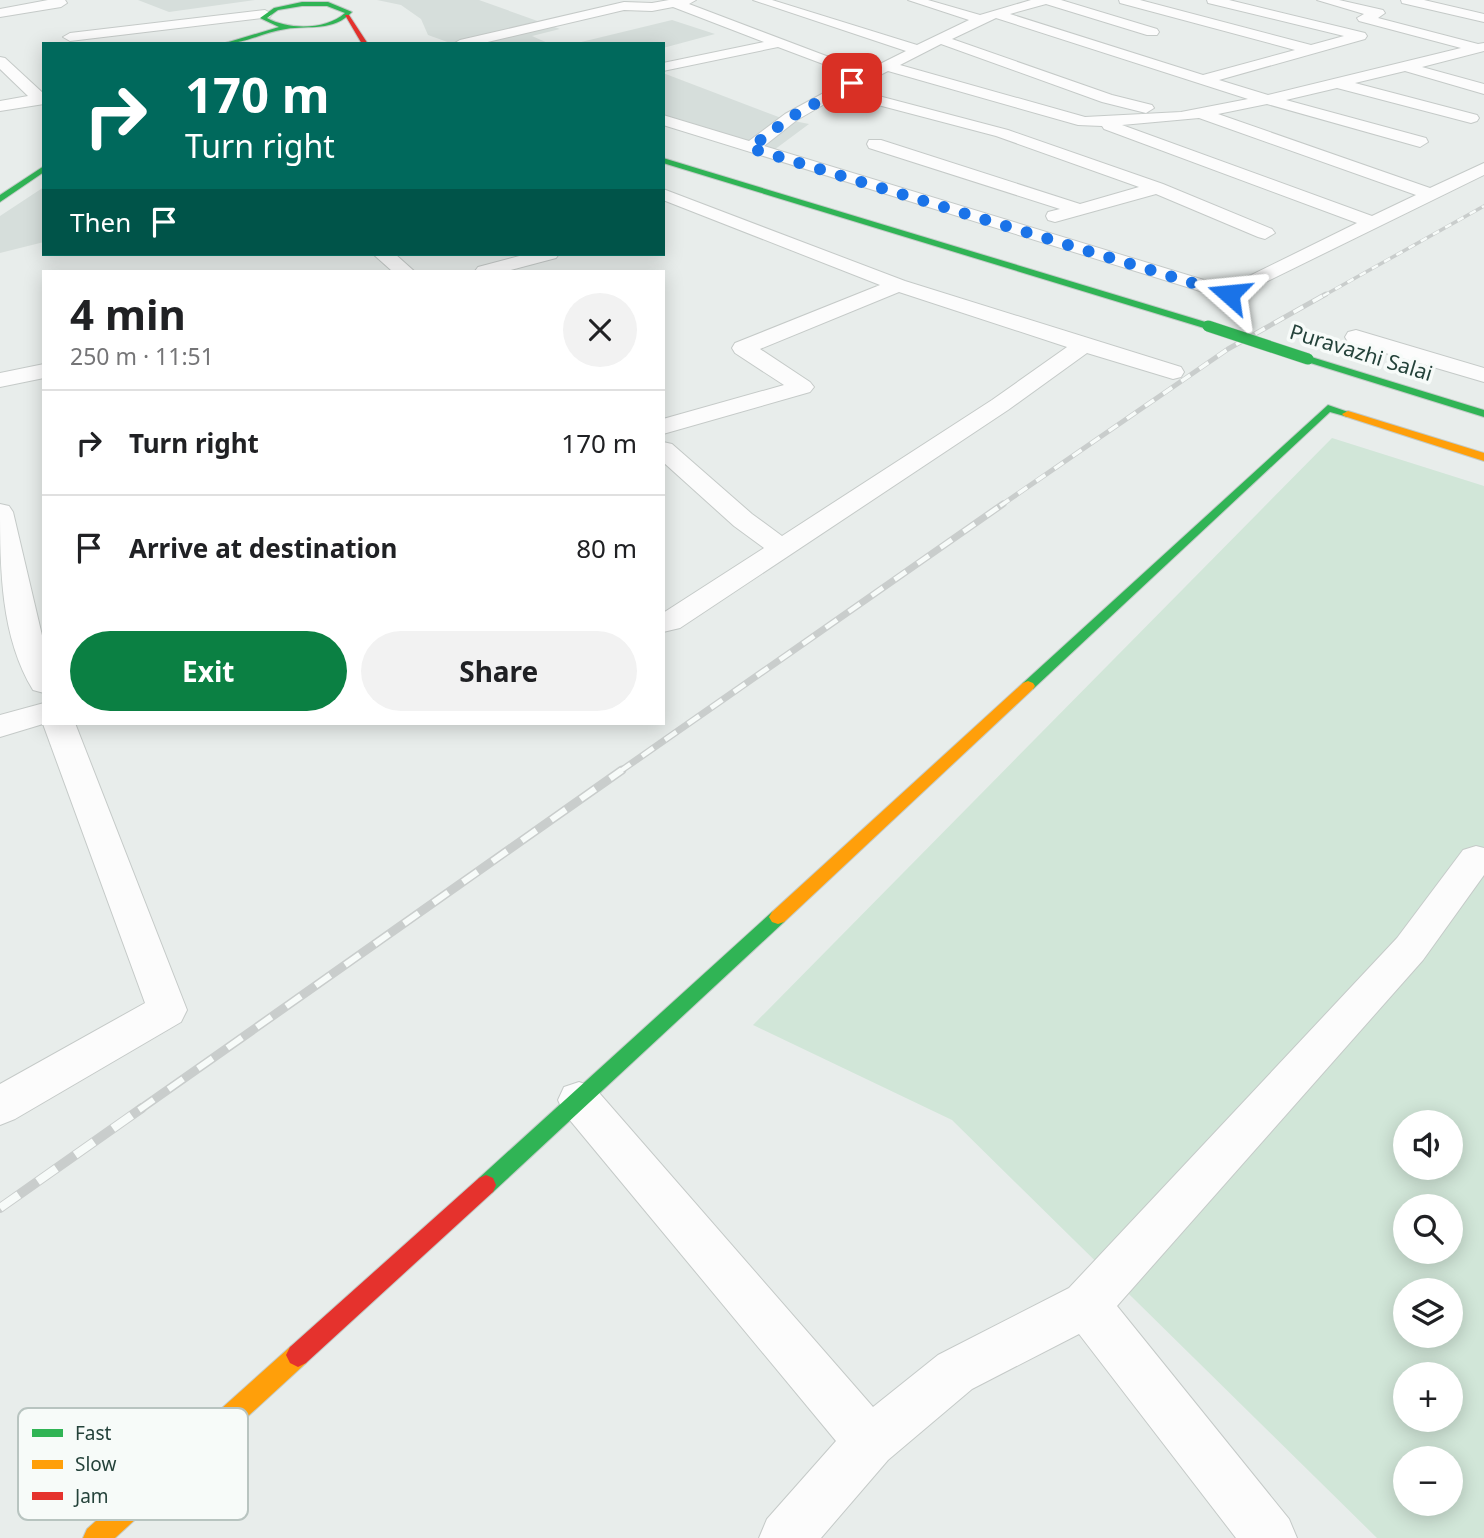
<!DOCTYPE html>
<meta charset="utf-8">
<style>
body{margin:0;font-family:"Noto Sans",sans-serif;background:#f2f2f2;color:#202124;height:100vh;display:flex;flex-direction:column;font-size:26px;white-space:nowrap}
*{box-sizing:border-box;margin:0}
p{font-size:23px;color:#757577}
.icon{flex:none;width:38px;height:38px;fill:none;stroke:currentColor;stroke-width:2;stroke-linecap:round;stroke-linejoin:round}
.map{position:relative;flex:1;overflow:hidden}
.details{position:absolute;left:42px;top:270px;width:623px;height:455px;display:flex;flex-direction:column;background:#fff;border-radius:0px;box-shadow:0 4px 18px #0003}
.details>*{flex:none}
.banner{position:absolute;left:42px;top:42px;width:623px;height:214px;border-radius:0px;box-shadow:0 4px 18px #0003;background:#00695c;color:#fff;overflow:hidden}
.buttons{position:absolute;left:1393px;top:1110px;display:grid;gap:14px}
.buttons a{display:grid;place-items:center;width:70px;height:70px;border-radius:50%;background:#fff;box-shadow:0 4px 18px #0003;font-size:35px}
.pin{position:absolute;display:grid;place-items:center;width:60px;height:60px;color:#fff;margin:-30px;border-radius:14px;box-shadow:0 4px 10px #0006}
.me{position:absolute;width:77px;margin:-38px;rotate:288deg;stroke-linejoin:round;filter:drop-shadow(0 0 5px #0008)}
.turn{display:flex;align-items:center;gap:24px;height:147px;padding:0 28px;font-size:32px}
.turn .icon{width:91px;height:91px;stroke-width:2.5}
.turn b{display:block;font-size:49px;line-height:60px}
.then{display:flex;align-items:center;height:66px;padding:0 28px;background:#0003;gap:14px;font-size:26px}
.round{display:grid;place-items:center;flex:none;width:74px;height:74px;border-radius:37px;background:#f2f2f2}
.summary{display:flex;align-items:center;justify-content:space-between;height:119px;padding:0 28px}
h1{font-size:42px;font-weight:700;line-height:52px}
.button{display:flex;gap:14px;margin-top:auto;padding:14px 28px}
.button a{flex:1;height:80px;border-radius:42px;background:#0b8043;color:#fff;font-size:28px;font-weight:700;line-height:80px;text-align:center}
.button a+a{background:#f2f2f2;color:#202124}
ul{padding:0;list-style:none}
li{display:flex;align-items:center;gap:21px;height:105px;padding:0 28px;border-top:2px solid #e0e0e0}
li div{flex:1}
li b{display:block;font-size:26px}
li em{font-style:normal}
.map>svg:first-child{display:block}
.built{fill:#d6dedb}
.green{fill:#d1e6d8;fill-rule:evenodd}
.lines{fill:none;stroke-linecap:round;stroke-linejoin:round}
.street-casing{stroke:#c5cac8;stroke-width:2}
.fast-casing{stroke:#c3cbc8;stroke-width:2}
.slow-casing{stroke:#c3cbc8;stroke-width:2}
.jam-casing{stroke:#c3cbc8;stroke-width:2}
.street{fill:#fcfcfc;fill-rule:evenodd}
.fast{fill:#30b455;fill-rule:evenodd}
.slow{fill:#ff9f0a;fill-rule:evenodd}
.jam{fill:#e5322d;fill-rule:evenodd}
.rail-far4-casing{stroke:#c9cdcc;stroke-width:3.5}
.rail-far3-casing{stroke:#c9cdcc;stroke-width:5}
.rail-far2-casing{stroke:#c9cdcc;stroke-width:7}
.rail-far1-casing{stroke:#c9cdcc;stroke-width:9}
.rail-casing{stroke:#c9cdcc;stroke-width:10}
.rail-far4{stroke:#f7fbf9;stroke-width:2.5;stroke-dasharray:7;stroke-linecap:butt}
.rail-far3{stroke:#f7fbf9;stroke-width:3.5;stroke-dasharray:11;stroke-linecap:butt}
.rail-far2{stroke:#f7fbf9;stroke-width:4.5;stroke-dasharray:14;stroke-linecap:butt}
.rail-far1{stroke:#f7fbf9;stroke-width:6;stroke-dasharray:18;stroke-linecap:butt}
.rail{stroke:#f7fbf9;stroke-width:8;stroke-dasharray:23;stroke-linecap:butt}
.fast-bridge-casing{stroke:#c3ccc9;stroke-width:12;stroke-linecap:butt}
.fast-bridge{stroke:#30b455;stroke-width:11}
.route{stroke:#1a73e8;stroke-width:12;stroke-dasharray:0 21.6}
.labels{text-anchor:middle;stroke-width:7;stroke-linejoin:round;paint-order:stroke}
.far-street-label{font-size:21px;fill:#24423a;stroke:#f7fbf9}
.key{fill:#f7fbf9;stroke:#b8c4c0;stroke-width:2}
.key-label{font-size:19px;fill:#24423a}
</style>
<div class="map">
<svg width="1484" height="1538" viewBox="0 0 1484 1538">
<rect width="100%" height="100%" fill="#e8edeb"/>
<path class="built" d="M 138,0 L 255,0 L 169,12 Z
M 377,0 L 479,0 L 560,29 L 532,36 L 550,44 L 453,44 L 428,35 L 421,19 L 401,5 Z
M 672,20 L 715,34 L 663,48 L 663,44 L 573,44 Z
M 663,73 L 784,119 L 809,124 L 774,150 L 663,119 Z
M 44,187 L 44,242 L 0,253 L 0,216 Z"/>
<path class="green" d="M 1332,438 L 1484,486 L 1484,1538 L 1377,1538 L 952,1120 L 753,1025 ZM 1405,1122 L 1451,1122 L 1451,1167 L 1405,1167 ZM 1405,1206 L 1451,1206 L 1451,1251 L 1405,1251 ZM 1405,1290 L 1451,1290 L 1451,1335 L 1405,1335 ZM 1405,1374 L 1451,1374 L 1451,1419 L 1405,1419 ZM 1405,1458 L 1451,1458 L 1451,1503 L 1405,1503 Z"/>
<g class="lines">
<defs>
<path id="street" d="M 48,0 L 65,0 L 67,3 L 61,7 L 0,17 L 0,9 Z
M 669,0 L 696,0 L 689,4 L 866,71 L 906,51 L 753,0 L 772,0 L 917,45 L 969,20 L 908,0 L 928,0 L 980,15 L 1031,0 L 1061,0 L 1157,29 L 1159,32 L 1157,35 L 1147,35 L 1046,4 L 1010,14 L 1203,75 L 1295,50 L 1120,3 L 1119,0 L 1140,0 L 1311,45 L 1344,36 L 1208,3 L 1207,0 L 1229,0 L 1365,33 L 1367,36 L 1365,39 L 1219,80 L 1268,95 L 1461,48 L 1359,21 L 1357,18 L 1364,14 L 1317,0 L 1339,0 L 1383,10 L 1385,13 L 1378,18 L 1478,44 L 1484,43 L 1484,51 L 1422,67 L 1484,84 L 1484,94 L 1405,71 L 1355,83 L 1477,115 L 1479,118 L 1477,121 L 1471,123 L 1337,88 L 1286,100 L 1426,138 L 1428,142 L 1420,147 L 1267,104 L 1218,114 L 1430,188 L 1484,163 L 1484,175 L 1229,300 L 663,125 L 663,115 L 749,141 L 785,114 L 855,76 L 778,47 L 663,71 L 663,63 L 764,42 L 673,7 L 652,11 L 624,10 L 479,44 L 453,44 L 460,40 L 624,2 L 652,3 ZM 996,18 L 1248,99 L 1181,112 L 1085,117 L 900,65 L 941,44 L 1102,102 L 1146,113 L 1154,108 L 1152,105 L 1112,95 L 952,39 ZM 888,71 L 1078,125 L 1102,126 L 1104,129 L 1357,223 L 1227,287 L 764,146 L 797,120 L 840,95 L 996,136 L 1139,187 L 1080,204 L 881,140 L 869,140 L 867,144 L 869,148 L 1060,209 L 1048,212 L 1046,216 L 1048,220 L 1055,222 L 1156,194 L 1258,237 L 1265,239 L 1275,233 L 1272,229 L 1163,184 L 1008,130 L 852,89 ZM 1199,118 L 1416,195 L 1372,216 L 1122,125 Z
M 1401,0 L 1424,0 L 1484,14 L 1484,22 L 1402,3 Z
M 265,10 L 272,14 L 270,17 L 70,41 L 63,37 L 70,33 Z
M 0,57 L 5,58 L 44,94 L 44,104 L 0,111 L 0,101 L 28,96 L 0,69 Z
M 663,189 L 905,281 L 1181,367 L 1184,372 L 1181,377 L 1173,379 L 1087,353 L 1008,410 L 680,628 L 663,632 L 663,613 L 764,548 L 734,526 L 663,462 L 663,442 L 672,444 L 752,514 L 782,536 L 992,400 L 1067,347 L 899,292 L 760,349 L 810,382 L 814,387 L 810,392 L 663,434 L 663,419 L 784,385 L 735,353 L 732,348 L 735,343 L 880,285 L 663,200 Z
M 373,254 L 395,254 L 414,271 L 392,271 Z
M 527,254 L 559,254 L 556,258 L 507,271 L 475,271 L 478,267 Z
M 1356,330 L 1484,368 L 1484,382 L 1348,342 L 1345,337 L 1348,332 Z
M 44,364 L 44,378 L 0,387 L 0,373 Z
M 0,504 L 9,506 L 13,512 L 44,644 L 44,693 L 33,690 C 0,636 0,566 0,504 Z
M 44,703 L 44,723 L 75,723 L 187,1010 L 181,1022 L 15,1119 L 0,1125 L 0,1084 L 145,1003 L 43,724 L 0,737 L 0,715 Z
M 1476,846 L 1484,848 L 1484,875 L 1423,960 L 1117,1306 L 1289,1519 L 1297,1538 L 1236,1538 L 1079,1334 L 972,1389 L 888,1460 L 821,1538 L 759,1538 L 767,1519 L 836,1441 L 564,1113 L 558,1100 L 564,1087 L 579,1082 L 594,1087 L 873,1407 L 938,1355 L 1069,1288 L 1397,938 L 1463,850 Z"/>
<path id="fast" d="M 302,2 L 328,2 L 352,12 C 333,32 310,25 286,29 C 264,32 244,44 222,44 L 279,27 L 260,18 L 274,8 ZM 302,6 L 327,6 L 345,13 C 326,30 289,30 267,18 L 278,10 Z
M 663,158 L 1212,324 L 1213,326 L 1204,328 L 663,163 Z
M 44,166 L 44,172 L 0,202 L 0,195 Z
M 1308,356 L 1484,410 L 1484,417 L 1304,361 L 1304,357 Z
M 1328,405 L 1354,414 L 1348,417 L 1330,412 L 1033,689 L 1023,689 L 1021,686 L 1023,683 Z
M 778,910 L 784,912 L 787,917 L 784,922 L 493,1192 L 486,1195 L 479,1192 L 476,1185 L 479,1178 L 772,912 Z"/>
<path id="slow" d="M 1348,411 L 1484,453 L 1484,461 L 1344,416 L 1342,414 Z
M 1028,681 L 1033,683 L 1035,686 L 1033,689 L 784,922 L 778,924 L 772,922 L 769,917 L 772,912 L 1023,683 Z
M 298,1343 L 306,1347 L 310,1355 L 306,1363 L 115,1538 L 83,1538 L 87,1529 L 290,1347 Z"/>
<path id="jam" d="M 345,15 L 349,15 L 368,44 L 362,44 Z
M 486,1175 L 493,1178 L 496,1185 L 493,1192 L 306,1363 L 298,1367 L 290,1363 L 286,1355 L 290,1347 L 479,1178 Z"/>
</defs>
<use href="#street" class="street-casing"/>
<use href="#fast" class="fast-casing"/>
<use href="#slow" class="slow-casing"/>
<use href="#jam" class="jam-casing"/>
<use href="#street" class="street"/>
<use href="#fast" class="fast"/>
<use href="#slow" class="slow"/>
<use href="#jam" class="jam"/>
<defs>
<path id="rail-far4" d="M 1323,296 L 1484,206"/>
<path id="rail-far3" d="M 1000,506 L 1228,349 L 1326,294"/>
<path id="rail-far2" d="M 619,772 L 1003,504"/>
<path id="rail-far1" d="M 139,1110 L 622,770"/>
<path id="rail" d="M 0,1208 L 142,1108"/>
</defs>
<use href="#rail-far4" class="rail-far4-casing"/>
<use href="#rail-far3" class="rail-far3-casing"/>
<use href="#rail-far2" class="rail-far2-casing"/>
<use href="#rail-far1" class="rail-far1-casing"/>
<use href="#rail" class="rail-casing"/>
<use href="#rail-far4" class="rail-far4"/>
<use href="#rail-far3" class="rail-far3"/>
<use href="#rail-far2" class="rail-far2"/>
<use href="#rail-far1" class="rail-far1"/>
<use href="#rail" class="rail"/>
<defs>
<path id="fast-bridge" d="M 1208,326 L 1308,359"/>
</defs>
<use href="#fast-bridge" class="fast-bridge-casing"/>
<use href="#fast-bridge" class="fast-bridge"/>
</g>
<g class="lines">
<path class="route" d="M 852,83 L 791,117 L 750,148 L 1229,294"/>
</g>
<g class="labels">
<g class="far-street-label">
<text transform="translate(1361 353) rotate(17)" y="7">Puravazhi Salai</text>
</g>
</g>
<rect x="18" y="1408" width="230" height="112" rx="10" class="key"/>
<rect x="32" y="1429" width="31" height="8" fill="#30b455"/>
<rect x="32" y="1460" width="31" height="9" fill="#ff9f0a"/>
<rect x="32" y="1492" width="31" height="8" fill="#e5322d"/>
<g class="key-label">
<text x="75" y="1440">Fast</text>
<text x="75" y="1471">Slow</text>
<text x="75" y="1503">Jam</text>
</g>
</svg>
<div class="buttons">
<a><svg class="icon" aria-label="sound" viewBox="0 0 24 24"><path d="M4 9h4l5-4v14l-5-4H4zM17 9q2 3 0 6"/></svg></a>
<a><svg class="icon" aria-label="search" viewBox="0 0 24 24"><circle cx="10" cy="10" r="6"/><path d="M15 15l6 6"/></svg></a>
<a><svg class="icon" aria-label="layers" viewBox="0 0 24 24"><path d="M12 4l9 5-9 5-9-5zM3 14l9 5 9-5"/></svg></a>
<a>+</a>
<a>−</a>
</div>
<div class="pin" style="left:852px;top:83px;background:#d93025"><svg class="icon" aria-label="arrive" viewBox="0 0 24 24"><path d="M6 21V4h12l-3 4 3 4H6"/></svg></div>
<svg class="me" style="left:1229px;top:294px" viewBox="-20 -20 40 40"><path d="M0-17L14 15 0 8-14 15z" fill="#1a73e8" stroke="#fff" stroke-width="4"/></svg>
<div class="banner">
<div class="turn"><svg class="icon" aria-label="right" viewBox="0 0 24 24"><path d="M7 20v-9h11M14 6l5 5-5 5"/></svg><div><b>170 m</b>Turn right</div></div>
<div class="then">Then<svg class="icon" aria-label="arrive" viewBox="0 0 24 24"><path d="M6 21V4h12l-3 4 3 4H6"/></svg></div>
</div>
<section class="details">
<div class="summary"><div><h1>4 min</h1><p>250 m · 11:51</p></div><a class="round"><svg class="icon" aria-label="close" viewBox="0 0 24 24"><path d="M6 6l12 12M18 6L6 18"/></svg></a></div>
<ul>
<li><svg class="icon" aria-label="right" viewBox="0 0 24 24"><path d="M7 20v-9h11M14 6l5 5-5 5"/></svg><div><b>Turn right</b></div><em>170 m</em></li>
<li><svg class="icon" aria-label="arrive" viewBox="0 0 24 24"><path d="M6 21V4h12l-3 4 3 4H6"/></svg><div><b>Arrive at destination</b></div><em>80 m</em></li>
</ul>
<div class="button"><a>Exit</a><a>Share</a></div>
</section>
</div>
